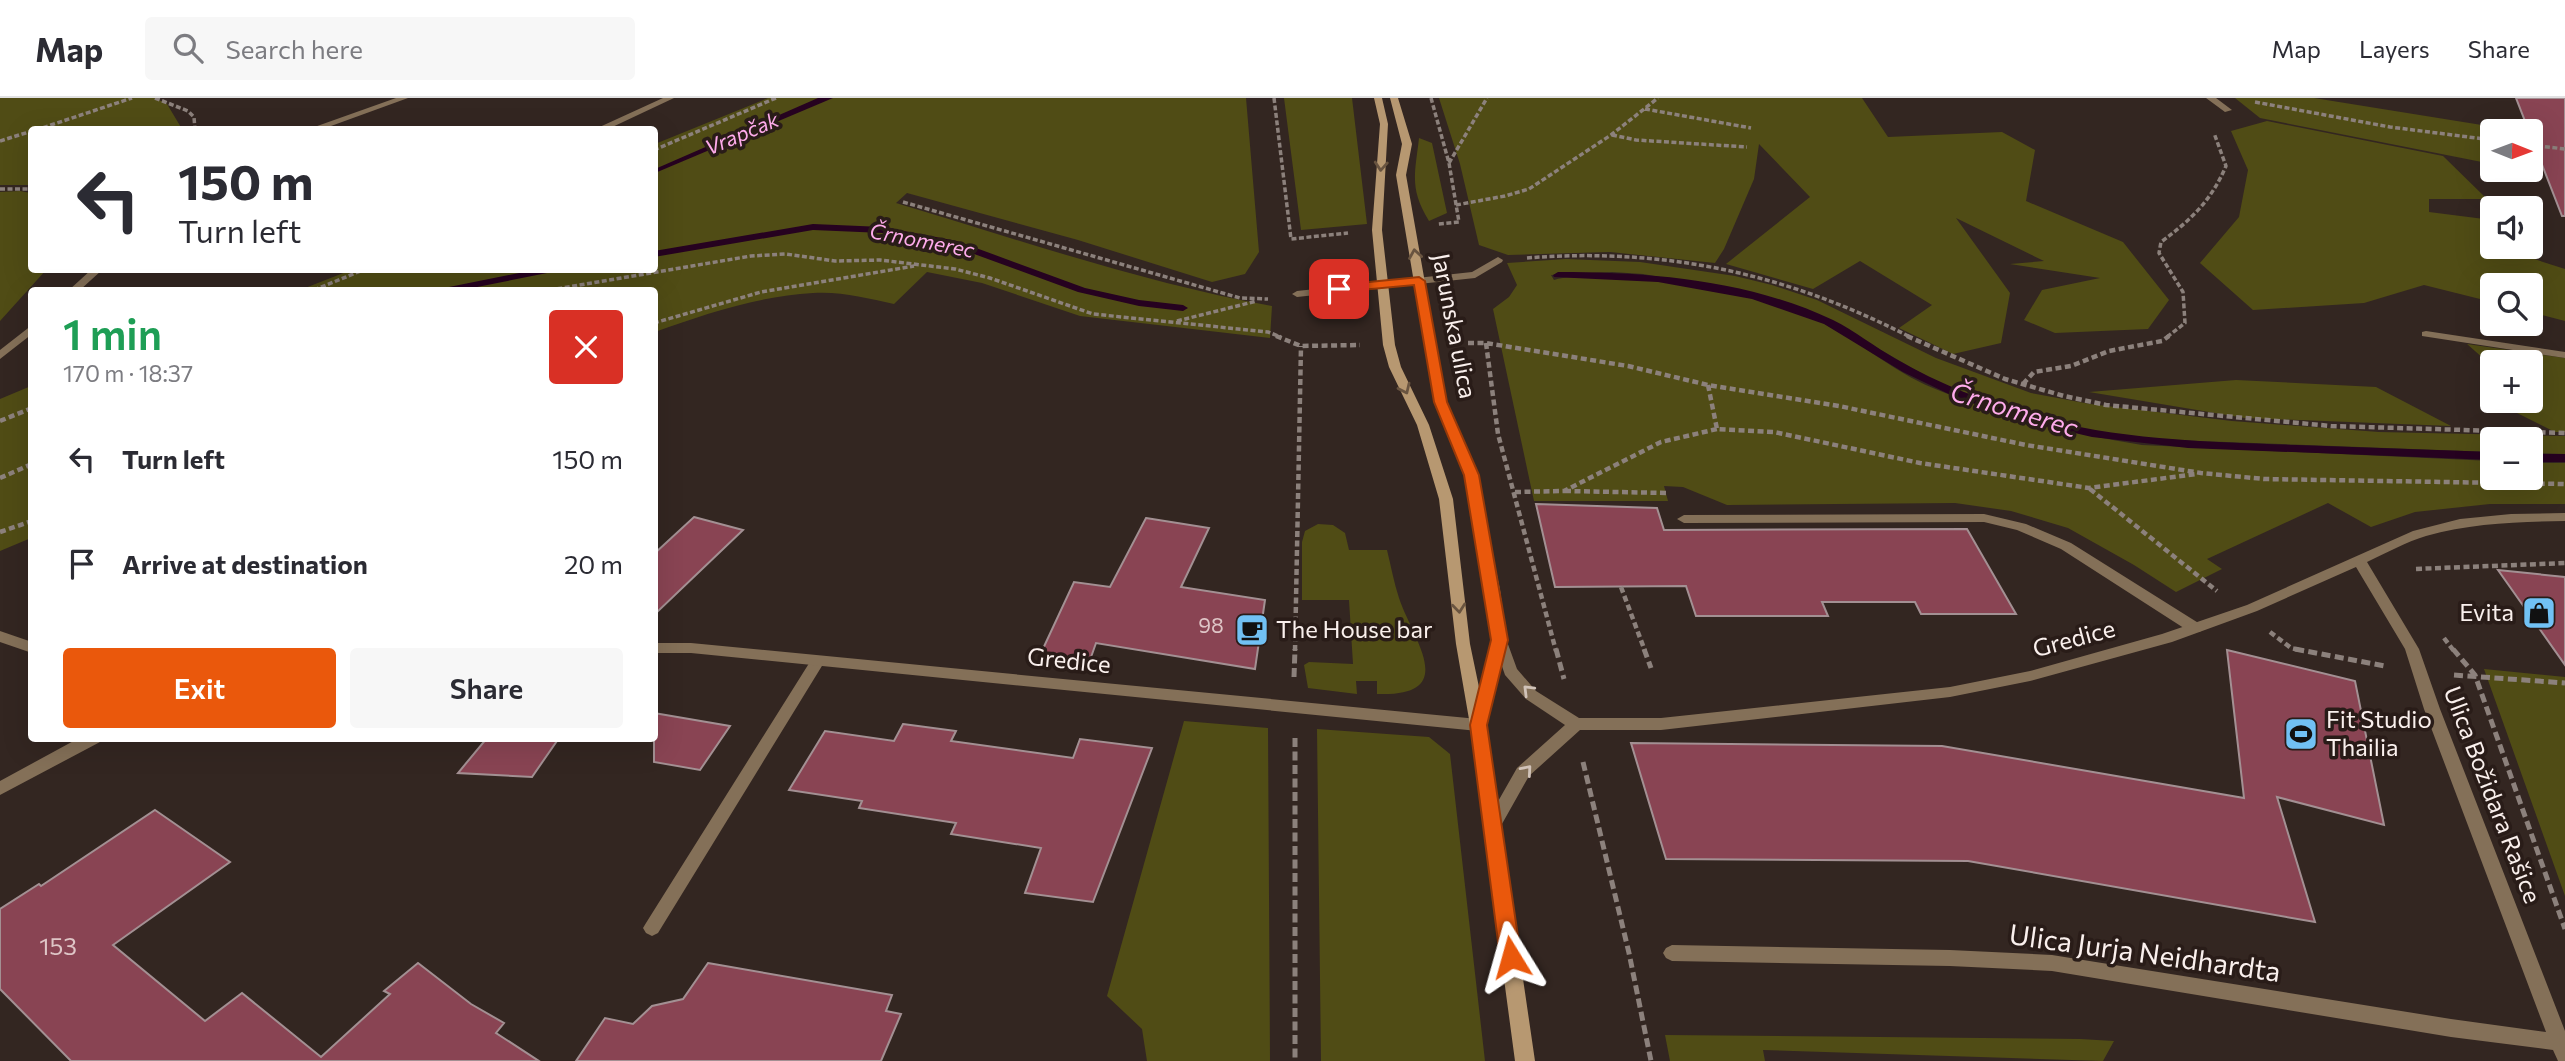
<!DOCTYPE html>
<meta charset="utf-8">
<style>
body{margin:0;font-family:Commissioner,sans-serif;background:#f7f7f7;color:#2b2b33;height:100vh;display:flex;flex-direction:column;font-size:26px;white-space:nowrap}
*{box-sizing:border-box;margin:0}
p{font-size:23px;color:#7c7c81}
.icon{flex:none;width:38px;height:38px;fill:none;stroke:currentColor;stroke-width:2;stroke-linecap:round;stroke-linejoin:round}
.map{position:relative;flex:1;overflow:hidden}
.drawer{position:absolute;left:28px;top:189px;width:630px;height:455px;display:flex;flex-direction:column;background:#fff;border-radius:7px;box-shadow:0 7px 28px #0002}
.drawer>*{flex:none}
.banner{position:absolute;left:28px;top:28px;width:630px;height:147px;border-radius:7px;box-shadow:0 7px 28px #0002;background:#fff;color:#2b2b33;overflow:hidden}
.needle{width:46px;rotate:91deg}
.tools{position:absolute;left:2480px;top:21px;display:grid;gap:14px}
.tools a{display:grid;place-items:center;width:63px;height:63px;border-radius:7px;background:#fff;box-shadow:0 7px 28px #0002;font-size:35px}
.pin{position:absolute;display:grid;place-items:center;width:60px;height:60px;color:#fff;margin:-30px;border-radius:14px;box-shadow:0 4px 10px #0006}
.me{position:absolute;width:77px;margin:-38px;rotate:352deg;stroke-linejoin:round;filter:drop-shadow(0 0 5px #0008)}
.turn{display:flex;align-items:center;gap:24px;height:147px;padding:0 35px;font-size:32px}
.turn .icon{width:91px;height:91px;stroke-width:2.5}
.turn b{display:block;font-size:49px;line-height:60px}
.round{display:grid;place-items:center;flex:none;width:74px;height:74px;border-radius:7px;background:#f7f7f7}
.summary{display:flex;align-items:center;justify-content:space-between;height:119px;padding:0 35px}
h1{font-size:42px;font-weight:600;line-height:52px;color:#1e9e55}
.primary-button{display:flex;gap:14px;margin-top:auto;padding:14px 35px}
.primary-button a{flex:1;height:80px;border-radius:7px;background:#ea580c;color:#fff;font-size:28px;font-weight:600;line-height:80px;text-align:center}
.primary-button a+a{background:#f7f7f7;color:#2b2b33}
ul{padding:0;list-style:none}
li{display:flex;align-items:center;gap:21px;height:105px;padding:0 35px}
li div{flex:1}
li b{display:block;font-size:26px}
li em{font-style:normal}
header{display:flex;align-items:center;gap:42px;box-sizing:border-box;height:98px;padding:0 35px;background:#fff;border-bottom:2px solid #e1e1e2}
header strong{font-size:33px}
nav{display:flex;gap:38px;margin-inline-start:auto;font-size:24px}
.search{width:490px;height:63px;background:#f7f7f7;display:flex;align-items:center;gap:18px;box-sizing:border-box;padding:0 24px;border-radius:7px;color:#7c7c81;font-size:26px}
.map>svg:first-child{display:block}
.green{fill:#504c15}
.water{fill:#260220}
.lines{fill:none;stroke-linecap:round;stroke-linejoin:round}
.stream{fill:#260220;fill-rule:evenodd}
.building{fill:#894453;stroke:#a39093;stroke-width:2}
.path-far2{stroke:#8c817c;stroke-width:3.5;stroke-dasharray:5 2.5;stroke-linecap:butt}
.path-far1{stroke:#8c817c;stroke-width:4.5;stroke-dasharray:6 3.5;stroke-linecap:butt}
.path{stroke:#8c817c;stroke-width:5;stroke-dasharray:9 4.5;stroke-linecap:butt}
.lane{fill:#847058;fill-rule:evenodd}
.street{fill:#847058;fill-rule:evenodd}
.secondary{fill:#b79871;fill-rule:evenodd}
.oneway{stroke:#695440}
.oneway2{stroke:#d1c3b9}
.route{fill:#ea580c;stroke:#983908;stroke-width:2}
.labels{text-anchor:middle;stroke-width:7;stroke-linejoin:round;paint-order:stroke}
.far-water-label{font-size:21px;font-style:italic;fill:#feabeb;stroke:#291c18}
.number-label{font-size:21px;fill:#dec5c6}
.street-label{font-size:24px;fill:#faf0ed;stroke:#291c18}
.poi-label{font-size:24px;fill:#faf0ed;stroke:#291c18;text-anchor:start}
.near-number-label{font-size:24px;fill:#dec5c6}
.water-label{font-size:26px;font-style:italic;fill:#feabeb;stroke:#291c18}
.near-street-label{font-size:28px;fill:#faf0ed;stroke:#291c18}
</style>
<header>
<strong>Map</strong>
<div class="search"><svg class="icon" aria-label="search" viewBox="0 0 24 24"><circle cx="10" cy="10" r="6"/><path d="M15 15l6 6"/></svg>Search here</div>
<nav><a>Map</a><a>Layers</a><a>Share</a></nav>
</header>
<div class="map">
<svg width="2565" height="963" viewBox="0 0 2565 963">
<rect width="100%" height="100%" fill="#332621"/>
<path class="green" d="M 0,0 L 155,0 L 167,6 L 182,31 L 32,32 L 31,87 L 0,87 Z
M 768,0 L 1246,0 L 1259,154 L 1245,176 L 1212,184 L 1078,142 L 907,95 L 896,105 C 1020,142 1144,185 1272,208 L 1270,240 L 1080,218 L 982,185 L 927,174 L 894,206 C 867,200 840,193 813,195 C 759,198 705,216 655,234 L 654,192 L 300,192 L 351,172 L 654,172 L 655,46 Z
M 1284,0 L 1352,0 L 1367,126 L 1301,132 Z
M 1439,0 L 1862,0 L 1888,39 L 2002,34 L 2035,52 L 2026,103 L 2123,144 L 2169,202 L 2148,231 L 2055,235 L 2024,222 L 2042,192 L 2100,180 L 2010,166 L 2044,163 L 1956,120 L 2010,195 L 2001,245 L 1953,256 L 1899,230 L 1932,207 L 1860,163 L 1813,191 L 1726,166 L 1810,99 L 1759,46 L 1754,81 L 1724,151 L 1715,165 L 1610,154 L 1508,157 L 1479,147 L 1460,66 Z
M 2235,0 L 2314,0 L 2519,33 L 2492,33 L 2492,66 L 2260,20 Z
M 2267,23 L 2443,58 L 2487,101 L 2429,101 L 2429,114 L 2492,122 L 2492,149 L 2518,149 L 2525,158 L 2565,171 L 2565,223 L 2531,214 L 2530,187 L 2492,187 L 2492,204 L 2424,187 L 2364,205 L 2253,212 L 2200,165 L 2239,119 L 2248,72 L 2231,33 Z
M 1419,40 L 1432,45 L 1447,115 L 1429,123 C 1409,90 1415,76 1419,40 Z
M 20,93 L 31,95 L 32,172 L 46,172 L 0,223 L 0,94 Z
M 1566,161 L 1640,164 L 1735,178 L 1772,187 L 1817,202 L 1936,260 L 2031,295 L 2090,306 L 2232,323 L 2379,334 L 2565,338 L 2565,356 L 2531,355 L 2530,341 L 2492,341 L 2492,354 L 2198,343 L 2140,340 L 2087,332 L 2030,317 L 1938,285 L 1824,219 L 1792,207 L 1746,194 L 1643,176 L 1612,174 L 1551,177 L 1554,182 C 1565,178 1579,180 1591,180 C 1658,179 1758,194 1819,223 C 1858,242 1892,273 1933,290 C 2000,318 2071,336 2142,347 L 2492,363 L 2492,380 L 2530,380 L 2531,365 L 2565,365 L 2565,406 L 2490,406 L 2415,414 L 2371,429 L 2328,405 L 2207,461 L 2222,471 L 2176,494 L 2134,467 L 2068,430 L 2011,413 L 1955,405 L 1727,407 L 1683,389 L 1664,388 L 1668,403 L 1534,403 L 1493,211 L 1509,199 L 1517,187 L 1507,165 Z
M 2467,246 L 2565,260 L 2565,334 L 2555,334 L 2493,303 L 2530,303 L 2530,264 L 2492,264 L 2492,268 Z
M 2236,282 L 2376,289 L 2451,328 L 2245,320 L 2089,294 Z
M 31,288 L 31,440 L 0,453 L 0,301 Z
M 1318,426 L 1333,427 L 1345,435 L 1349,452 L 1387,452 C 1391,468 1394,485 1399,500 C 1413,542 1461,599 1377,596 L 1377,583 L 1356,583 L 1357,596 L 1308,590 L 1304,567 L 1309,564 L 1353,566 L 1349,502 L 1302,502 L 1302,444 L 1305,433 Z
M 2484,571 L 2565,579 L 2565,798 Z
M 1184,623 L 1268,630 L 1270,963 L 1147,963 L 1142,931 L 1107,898 Z
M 1317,631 L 1429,639 L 1450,656 L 1485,963 L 1321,963 Z
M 1665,937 L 2080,941 L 2114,943 L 2103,963 L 1763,952 L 1765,963 L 1670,963 Z"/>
<path class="water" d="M 818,0 L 833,0 L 655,75 L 655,71 Z"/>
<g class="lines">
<path class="stream" d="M 813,126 L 883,129 L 957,143 L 1085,190 L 1139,202 L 1183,207 L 1188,210 L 1183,213 L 1139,208 L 1078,194 L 955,149 L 883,135 L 813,132 L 654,159 L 654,153 Z
M 534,172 L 552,172 L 547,175 L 462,192 L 444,192 L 449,189 Z
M 1558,174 C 1651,174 1748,182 1833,222 C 1855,233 1875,249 1896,261 C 1939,286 1986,304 2033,318 C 2118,342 2208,344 2296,347 C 2361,349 2427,352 2492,354 L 2492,362 L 2188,350 L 2092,339 L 2024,323 L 1953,298 L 1903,274 L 1824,226 L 1752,201 L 1658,184 L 1554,179 L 1553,177 Z
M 2530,356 L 2565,356 L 2565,364 L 2530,364 Z"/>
</g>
<path class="building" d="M 2516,0 L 2565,0 L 2565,118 L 2562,118 Z
M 1536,406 L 1657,410 L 1664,432 L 1967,431 L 2016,516 L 1921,516 L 1915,504 L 1822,504 L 1828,518 L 1696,518 L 1686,488 L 1555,489 Z
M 694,419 L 743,432 L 654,517 L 654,456 Z
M 1146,420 L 1209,430 L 1181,489 L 1265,502 L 1255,571 L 1096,545 L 1090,562 L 1041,555 L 1074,484 L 1110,489 Z
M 2498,472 L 2565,479 L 2565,567 Z
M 2227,552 L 2355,583 L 2384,727 L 2277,699 L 2315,824 L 1968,763 L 1666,761 L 1631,645 L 1942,648 L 2244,700 Z
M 654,615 L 730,628 L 700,672 L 654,664 Z
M 903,626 L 956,633 L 951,643 L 1073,660 L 1080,641 L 1152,650 L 1093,804 L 1025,795 L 1041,750 L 951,736 L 956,725 L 859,710 L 862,703 L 789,692 L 825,633 L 894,643 Z
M 487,640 L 559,640 L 532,679 L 458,675 Z
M 155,712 L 230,764 L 113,847 L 205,923 L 242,895 L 321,959 L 390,896 L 384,893 L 418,865 L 471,906 L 504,925 L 496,935 L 539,963 L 71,963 L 0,891 L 0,811 L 39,786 L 41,788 Z
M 708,865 L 892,897 L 886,913 L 901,916 L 881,963 L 576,963 L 605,920 L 633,926 L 652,908 L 683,901 Z"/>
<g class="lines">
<path class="path-far2" d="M 155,0 L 188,13 L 194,19 L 195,32
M 1274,0 L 1291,141 L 1348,135
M 1431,0 L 1449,65 L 1459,124 L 1438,126
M 2255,4 L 2390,29 L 2492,42
M 1645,11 L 1751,30
M 36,32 L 132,0
M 1612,37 L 1636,42 L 1747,49
M 0,43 L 32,33
M 2530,47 L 2565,51
M 654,52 L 776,0
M 1449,65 L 1487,0
M 0,91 L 32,91
M 903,104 L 1240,200 L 1268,201
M 1456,107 L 1505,98 L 1529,91 L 1611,37 L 1658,0
M 1527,160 C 1665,149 1788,176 1910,239
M 314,192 L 363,172
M 550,192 L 751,158 L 786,156 L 835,163 L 880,162 L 955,171 L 990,180 L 1093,216 L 1268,234 L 1281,239
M 1177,223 L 1257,203
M 654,225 L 761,194 L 914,168
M 2167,239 L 2185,225 L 2183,194 L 2159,155 L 2161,144 C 2191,122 2211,103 2226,68 L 2214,35"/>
<path class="path-far1" d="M 1276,238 L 1301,248 L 1360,247
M 1907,238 L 2005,281 L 2064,298 L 2106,307 L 2331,328 L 2565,335
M 1468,245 L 1486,245 L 1628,268 L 1708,287 L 1839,308 L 2026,347 L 2201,375 L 2264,381 L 2565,386
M 1486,245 L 1498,336 L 1556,553
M 2023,286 L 2034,274 L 2071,268 L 2109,253 L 2162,243 L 2169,238
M 1708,287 L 1717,331 L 1774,334 L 1920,365 L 2089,390 L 2196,376
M 0,323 L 32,310
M 0,380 L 32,366
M 2090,391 L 2217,493
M 1565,393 L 1668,395
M 1515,394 L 1564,393 L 1661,344 L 1717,331
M 0,434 L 32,423
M 2416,471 L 2565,465
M 1621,489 L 1645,553
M 2270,534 L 2291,550 L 2304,553
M 2444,540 L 2454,553
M 1295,553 L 1301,248"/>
<path class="path" d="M 1556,551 L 1564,581
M 1644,551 L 1651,570
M 2295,551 L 2385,568
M 2453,551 L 2475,577 L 2565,831
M 2454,577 L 2565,585
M 1294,579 L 1295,551
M 1295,640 L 1295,963
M 1583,664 L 1629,855 L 1651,963"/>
<path class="lane" d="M 396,0 L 408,0 L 320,32 L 306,32 Z
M 1498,159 L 1503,162 L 1502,164 L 1475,180 L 1297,199 L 1292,196 L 1297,193 L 1472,174 Z
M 2426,233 L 2565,254 L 2565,260 L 2422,238 L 2422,234 Z
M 1984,416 L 2026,426 L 2071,445 L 2200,526 L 2202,530 L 2200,534 L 2190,534 L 2061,451 L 2017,432 L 1984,424 L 1684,425 L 1677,421 L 1684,417 Z
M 0,533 L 32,544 L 32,555 L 0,544 Z
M 818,558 L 823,559 L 825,563 L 658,835 L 652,838 L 646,835 L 643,830 L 646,825 L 813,559 Z"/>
<path class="street" d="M 663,0 L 674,0 L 606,32 L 593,32 Z
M 2206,0 L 2216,0 L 2232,12 L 2225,14 Z
M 91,172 L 102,172 L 80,192 L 69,192 Z
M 32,227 L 32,236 L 0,261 L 0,252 Z
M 2565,415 L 2565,423 C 2518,424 2472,425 2426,438 C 2406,444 2386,455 2367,464 L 2419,551 L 2440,611 L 2565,933 L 2565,963 L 2558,963 L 2553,952 L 2451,939 L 2052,873 L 1950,868 L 1672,863 L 1666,860 L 1663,855 L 1666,850 L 1672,847 L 1950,852 L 2052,857 L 2451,921 L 2546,934 L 2424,611 L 2405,551 L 2356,469 L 2257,513 L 2172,544 L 2030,583 L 1950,599 L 1661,632 L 1580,632 L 1529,678 L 1498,733 L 1492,735 L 1486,733 L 1484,728 L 1517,670 L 1565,627 L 1526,601 L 1505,577 L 1493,542 L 1495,538 L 1505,538 L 1517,571 L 1536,593 L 1579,620 L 1661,620 L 1950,589 L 2030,573 L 2162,536 L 2247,507 L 2413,433 L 2460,421 L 2511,416 Z
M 654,545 L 691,545 L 1478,621 L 1484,623 L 1486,627 L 1484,631 L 1478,633 L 691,555 L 654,555 Z
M 79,640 L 102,640 L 100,644 L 0,697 L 0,683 Z"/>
<path class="secondary" d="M 1374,0 L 1382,0 L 1388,26 L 1382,132 L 1395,247 L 1401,269 L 1429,327 L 1453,401 L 1470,546 L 1480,594 L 1493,542 L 1486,492 L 1465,378 L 1434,304 L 1396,77 L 1402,46 L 1390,0 L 1398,0 L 1412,46 L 1406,77 L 1446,304 L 1477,378 L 1500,492 L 1507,542 L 1486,627 L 1535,963 L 1515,963 L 1470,627 L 1456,546 L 1439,401 L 1417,327 L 1389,269 L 1383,247 L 1372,132 L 1380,26 Z"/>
</g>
<defs><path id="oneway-chevron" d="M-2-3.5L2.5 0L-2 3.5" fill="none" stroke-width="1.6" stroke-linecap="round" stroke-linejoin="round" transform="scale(1.75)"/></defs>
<g class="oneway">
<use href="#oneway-chevron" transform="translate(1381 68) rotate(94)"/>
<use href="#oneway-chevron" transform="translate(1415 156) rotate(-99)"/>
<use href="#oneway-chevron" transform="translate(1405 291) rotate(65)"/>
<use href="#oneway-chevron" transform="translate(1459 510) rotate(84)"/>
</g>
<g class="oneway2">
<use href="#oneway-chevron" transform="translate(1528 592) rotate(-135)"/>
<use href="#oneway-chevron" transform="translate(1527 672) rotate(-49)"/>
</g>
<path class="route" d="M 1419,179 L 1425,183 L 1447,304 L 1479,377 L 1508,542 L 1487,627 L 1521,859 L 1518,865 L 1511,867 L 1503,865 L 1500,859 L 1470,627 L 1491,542 L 1464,377 L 1434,304 L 1414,187 L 1339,194 L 1333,191 L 1339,187 Z"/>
<defs>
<symbol id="shop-square" viewBox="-11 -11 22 22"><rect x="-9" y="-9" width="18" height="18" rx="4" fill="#71c1f4" stroke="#291c18"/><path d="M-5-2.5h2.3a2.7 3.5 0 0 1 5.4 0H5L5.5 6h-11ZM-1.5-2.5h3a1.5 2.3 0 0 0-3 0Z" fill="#111"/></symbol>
<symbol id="cafe-square" viewBox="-11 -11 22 22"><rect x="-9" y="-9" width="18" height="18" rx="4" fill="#71c1f4" stroke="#291c18"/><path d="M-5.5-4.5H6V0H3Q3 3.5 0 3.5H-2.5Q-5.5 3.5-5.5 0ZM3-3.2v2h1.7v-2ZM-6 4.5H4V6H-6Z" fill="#111"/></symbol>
<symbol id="stadium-square" viewBox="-11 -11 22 22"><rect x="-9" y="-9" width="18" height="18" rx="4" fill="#71c1f4" stroke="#291c18"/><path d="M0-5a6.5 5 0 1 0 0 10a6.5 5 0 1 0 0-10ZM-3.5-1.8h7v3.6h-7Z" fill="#111"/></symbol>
</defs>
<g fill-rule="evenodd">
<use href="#shop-square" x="2520" y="496" width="38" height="38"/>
<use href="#cafe-square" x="1233" y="513" width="38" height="38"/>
<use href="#stadium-square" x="2282" y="617" width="38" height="38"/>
</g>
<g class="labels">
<g class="far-water-label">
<text transform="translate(742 36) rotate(-23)" y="7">Vrapčak</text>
<text transform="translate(922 143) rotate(11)" y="7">Črnomerec</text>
</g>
<g class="number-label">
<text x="1211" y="535">98</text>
</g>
<g class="street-label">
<text transform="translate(1454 228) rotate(79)" y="8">Jarunska ulica</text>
<text transform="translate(2074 541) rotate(-15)" y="8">Gredice</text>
<text transform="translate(1069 563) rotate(6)" y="8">Gredice</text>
<text transform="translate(2492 697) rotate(69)" y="8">Ulica Božidara Rašice</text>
</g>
<g class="poi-label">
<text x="2514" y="523" text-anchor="end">Evita</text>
<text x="1276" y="540">The House bar</text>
<text x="2326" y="630">Fit Studio<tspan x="2326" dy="28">Thailia</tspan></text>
</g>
<g class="near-number-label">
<text x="58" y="857">153</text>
</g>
<g class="water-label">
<text transform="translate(2014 312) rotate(17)" y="9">Črnomerec</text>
</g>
<g class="near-street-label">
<text transform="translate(2145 855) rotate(8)" y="10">Ulica Jurja Neidhardta</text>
</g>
</g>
</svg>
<div class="tools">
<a><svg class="needle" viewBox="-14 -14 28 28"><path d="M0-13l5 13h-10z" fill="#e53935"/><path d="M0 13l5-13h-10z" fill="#7c7c81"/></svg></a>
<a><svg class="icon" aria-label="sound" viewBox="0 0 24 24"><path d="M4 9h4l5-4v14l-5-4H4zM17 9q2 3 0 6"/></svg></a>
<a><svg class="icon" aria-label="search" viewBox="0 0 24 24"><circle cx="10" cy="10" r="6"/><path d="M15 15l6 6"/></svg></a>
<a>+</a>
<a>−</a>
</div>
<div class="pin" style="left:1339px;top:191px;background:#d93025"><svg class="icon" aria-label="arrive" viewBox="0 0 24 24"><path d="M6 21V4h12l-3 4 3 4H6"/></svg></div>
<svg class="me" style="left:1511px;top:859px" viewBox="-20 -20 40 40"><path d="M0-17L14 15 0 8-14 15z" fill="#ea580c" stroke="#fff" stroke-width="4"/></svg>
<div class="banner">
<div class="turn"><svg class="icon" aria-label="left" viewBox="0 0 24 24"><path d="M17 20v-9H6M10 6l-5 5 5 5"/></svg><div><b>150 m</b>Turn left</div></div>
</div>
<section class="drawer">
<div class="summary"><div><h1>1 min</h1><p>170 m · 18:37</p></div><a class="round" style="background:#d93025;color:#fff"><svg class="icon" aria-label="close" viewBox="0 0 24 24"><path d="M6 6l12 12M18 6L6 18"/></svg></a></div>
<ul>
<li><svg class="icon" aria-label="left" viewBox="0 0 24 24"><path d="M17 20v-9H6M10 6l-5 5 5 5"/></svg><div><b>Turn left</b></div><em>150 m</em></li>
<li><svg class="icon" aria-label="arrive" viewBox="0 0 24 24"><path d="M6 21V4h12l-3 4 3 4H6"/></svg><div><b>Arrive at destination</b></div><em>20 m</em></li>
</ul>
<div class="primary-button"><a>Exit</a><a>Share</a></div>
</section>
</div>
